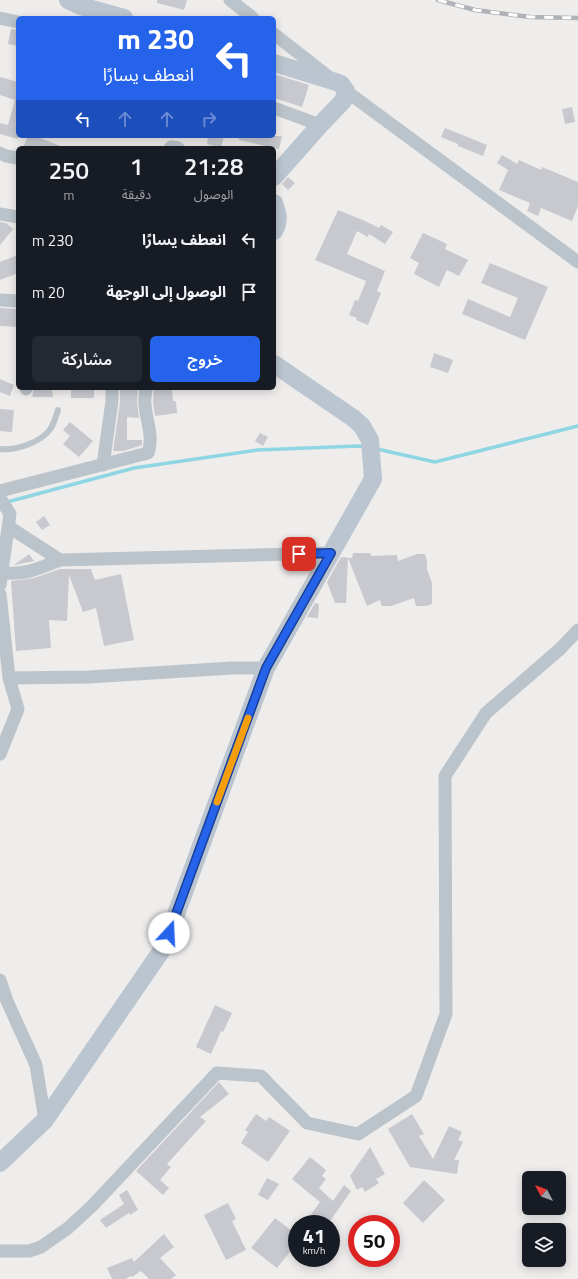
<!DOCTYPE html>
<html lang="ar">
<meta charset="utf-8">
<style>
body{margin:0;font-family:"Titillium Web","Noto Sans Arabic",sans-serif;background:#242831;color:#f1f3f6;direction:rtl;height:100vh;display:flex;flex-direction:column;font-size:15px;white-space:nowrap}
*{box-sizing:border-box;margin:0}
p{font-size:13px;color:#9ea1a6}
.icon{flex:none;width:22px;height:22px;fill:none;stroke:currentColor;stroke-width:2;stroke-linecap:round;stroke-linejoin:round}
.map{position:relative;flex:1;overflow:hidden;direction:ltr}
.side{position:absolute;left:16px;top:146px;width:260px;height:244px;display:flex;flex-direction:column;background:#171b24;border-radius:6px;box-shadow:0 2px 10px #0003;direction:rtl}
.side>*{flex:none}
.hud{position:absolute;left:16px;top:16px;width:260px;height:122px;border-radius:6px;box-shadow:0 2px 10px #0003;direction:rtl;background:#2563eb;color:#fff;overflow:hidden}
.needle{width:26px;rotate:311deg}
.tools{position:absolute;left:522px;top:1171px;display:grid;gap:8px}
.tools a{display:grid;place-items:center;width:44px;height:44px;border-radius:6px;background:#171b24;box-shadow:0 2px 10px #0003;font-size:20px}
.speed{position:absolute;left:288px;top:1215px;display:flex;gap:8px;font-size:20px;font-weight:700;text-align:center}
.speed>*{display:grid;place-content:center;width:52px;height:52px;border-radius:50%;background:#171b24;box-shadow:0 2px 10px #0003;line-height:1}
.speed small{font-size:10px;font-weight:400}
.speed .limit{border:6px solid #d22;background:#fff;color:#111}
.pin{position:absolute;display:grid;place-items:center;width:34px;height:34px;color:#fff;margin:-17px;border-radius:8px;box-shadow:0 2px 6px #0006}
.me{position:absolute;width:44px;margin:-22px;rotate:20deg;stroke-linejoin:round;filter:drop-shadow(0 0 3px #0008)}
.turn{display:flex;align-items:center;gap:14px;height:84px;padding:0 16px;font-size:18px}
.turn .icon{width:52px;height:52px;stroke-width:2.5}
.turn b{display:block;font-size:28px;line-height:34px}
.lanes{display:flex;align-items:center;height:38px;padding:0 16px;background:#0003;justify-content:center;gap:20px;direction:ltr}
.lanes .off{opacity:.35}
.eta{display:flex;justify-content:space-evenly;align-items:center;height:68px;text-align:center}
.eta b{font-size:24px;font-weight:600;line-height:28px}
.button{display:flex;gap:8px;margin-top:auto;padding:8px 16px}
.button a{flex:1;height:46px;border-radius:6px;background:#2563eb;color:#fff;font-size:16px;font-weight:600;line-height:46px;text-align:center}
.button a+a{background:#242831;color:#f1f3f6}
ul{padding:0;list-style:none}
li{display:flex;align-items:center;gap:12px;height:52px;padding:0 16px}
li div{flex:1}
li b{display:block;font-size:15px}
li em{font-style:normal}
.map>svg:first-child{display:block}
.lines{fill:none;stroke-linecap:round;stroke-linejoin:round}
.stream{stroke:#8ed6e3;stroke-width:3.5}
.building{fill:#c7c9cf}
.lane{stroke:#bbc4ca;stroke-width:6}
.street{stroke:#bbc4ca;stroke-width:13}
.secondary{stroke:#bbc5cf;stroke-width:18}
.rail-casing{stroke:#afb2b6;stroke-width:4.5}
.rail{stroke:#fff;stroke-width:3;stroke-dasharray:9;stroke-linecap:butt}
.route-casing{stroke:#184099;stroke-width:10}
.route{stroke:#2563eb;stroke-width:7}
.slow{stroke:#f59e0b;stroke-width:7}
</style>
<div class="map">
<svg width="578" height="1279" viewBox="0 0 578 1279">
<rect width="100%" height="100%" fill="#efecec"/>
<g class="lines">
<path class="stream" d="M 377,449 L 435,462 L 578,426
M 7,502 L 134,468 L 257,450 L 358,446 L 365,447"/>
</g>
<path class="building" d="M 157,0 L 187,0 L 184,10 L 157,3 Z
M 11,29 L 18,30 L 18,46 L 8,44 Z
M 274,74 L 309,85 L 302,107 L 274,98 Z
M 0,77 L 18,82 L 18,92 L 16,99 L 18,99 L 18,139 L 0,134 L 0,123 L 8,125 L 15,100 L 0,95 Z
M 572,107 L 575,122 L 565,124 L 562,109 Z
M 445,128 L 487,145 L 483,156 L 458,146 L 458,144 L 441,137 Z
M 28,136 L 36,136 L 65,148 L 23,148 Z
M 208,136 L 224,136 L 221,148 L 207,144 Z
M 239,136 L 282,136 L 279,149 L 239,140 Z
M 502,155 L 517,164 L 519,160 L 541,170 L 542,167 L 578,182 L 578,206 L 572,221 L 541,208 L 538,216 L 527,211 L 530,203 L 499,190 L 508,170 L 497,163 Z
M 288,177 L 295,183 L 288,190 L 282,184 Z
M 338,210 L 365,221 L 379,228 L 381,225 L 393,232 L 385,244 L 369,234 L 368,237 L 357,231 L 347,254 L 385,271 L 377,291 L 381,293 L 368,325 L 356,320 L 357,318 L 349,315 L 355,300 L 358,301 L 366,281 L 315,260 Z
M 0,222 L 6,223 L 13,229 L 0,245 Z
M 423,233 L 447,244 L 445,249 L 468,260 L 459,276 L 447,270 L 439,287 L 414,274 L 419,263 L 410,258 Z
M 18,255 L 18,273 L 0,280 L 0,262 Z
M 490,263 L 548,287 L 525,340 L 462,314 L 468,299 L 510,317 L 518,298 L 481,283 Z
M 0,308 L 18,309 L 18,327 L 0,326 Z
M 434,353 L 453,360 L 448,373 L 430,367 Z
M 0,379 L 14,385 L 10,396 L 0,392 Z
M 34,388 L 52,388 L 53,397 L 32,397 Z
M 71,388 L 94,388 L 94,398 L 71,398 Z
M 120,388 L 138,388 L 137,402 L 139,418 L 127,417 L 127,440 L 142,440 L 142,445 L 124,451 L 113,451 L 120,402 Z
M 154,388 L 172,388 L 173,401 L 176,401 L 177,413 L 155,416 L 153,402 Z
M 0,409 L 14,410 L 12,432 L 0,431 Z
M 70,422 L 93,441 L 79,457 L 63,444 L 70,436 L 63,430 Z
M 260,433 L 268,437 L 263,446 L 255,441 Z
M 44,516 L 50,525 L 42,530 L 36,522 Z
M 353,553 L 370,553 L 371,556 L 397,555 L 398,561 L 417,554 L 425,554 L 427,561 L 427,569 L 432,583 L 432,604 L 427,606 L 416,606 L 414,598 L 391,606 L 382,606 L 380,600 L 367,606 L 348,558 L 346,603 L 335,603 L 327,582 L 341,557 L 352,558 Z
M 29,554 L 34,561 L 15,565 L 14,565 Z
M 60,569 L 91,569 L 95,580 L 121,574 L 134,640 L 104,646 L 96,608 L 83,612 L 69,575 L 67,621 L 49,620 L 51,648 L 16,651 L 11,581 L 34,578 Z
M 315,603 L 319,604 L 318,618 L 307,617 Z
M 215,1005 L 232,1013 L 223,1032 L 221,1031 L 211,1054 L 196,1047 Z
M 219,1082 L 229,1094 L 200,1117 L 206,1121 L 167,1164 L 171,1167 L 160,1180 L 169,1188 L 163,1195 L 136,1171 Z
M 256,1114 L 266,1121 L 269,1117 L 290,1131 L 268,1162 L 241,1143 L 248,1132 L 245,1130 Z
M 412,1114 L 424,1134 L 419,1136 L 433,1159 L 449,1126 L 462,1132 L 458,1140 L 463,1142 L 454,1160 L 459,1160 L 457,1174 L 410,1167 L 388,1129 Z
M 370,1147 L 385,1174 L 376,1179 L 379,1183 L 365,1192 L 362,1187 L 357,1190 L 350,1176 Z
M 310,1157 L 326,1170 L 322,1176 L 326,1179 L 319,1188 L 333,1201 L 344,1185 L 351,1191 L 328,1224 L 304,1224 L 320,1202 L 292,1179 Z
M 267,1178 L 279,1184 L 268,1200 L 258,1195 Z
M 424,1180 L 445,1200 L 423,1223 L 403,1203 Z
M 127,1190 L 138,1210 L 130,1215 L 129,1213 L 106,1228 L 100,1220 L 124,1204 L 119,1195 Z
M 228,1203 L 236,1219 L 232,1221 L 246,1250 L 226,1260 L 204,1215 Z
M 275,1218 L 297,1235 L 297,1243 L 277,1268 L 251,1248 Z
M 164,1234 L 174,1247 L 160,1258 L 176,1275 L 171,1279 L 149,1279 L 141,1271 L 132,1277 L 131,1276 L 125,1279 L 112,1279 L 107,1268 L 132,1258 L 134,1262 Z"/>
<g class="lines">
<path class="lane" d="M 0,449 C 16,451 42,442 51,428 C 54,423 56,416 58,410"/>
<path class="street" d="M 230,0 L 253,18
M 0,18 L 18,22
M 274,34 L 329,77
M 346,91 L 578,262
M 274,108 L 320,125
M 170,148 L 171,147 L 178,148
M 0,153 L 6,156 L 18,158
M 0,214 L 18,217
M 0,300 L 18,301
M 26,389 L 26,388
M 103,465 L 112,401 L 112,388
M 0,491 L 148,453 C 154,436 146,421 145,404 C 144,399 146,393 146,388
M 0,498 L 10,514 L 0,585
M 9,527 L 60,560 L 331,553
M 2,573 C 26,575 38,569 60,560
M 0,594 L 9,678 L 18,709 L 0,754
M 9,678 L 89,677 L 232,668 L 266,668
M 0,980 L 7,1001 L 36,1065 L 45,1120
M 0,1251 L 29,1251 L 41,1247 L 68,1228 L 92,1206 L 217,1073 L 261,1076 L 307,1123 L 358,1134 L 416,1096 L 446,1014 L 445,776 L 486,713 L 560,649 L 578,630"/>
<path class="secondary" d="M 68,0 L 81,6 L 124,18
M 274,63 L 336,82 L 341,84 L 346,91 L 343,101 L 320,125 L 274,177
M 274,203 C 278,214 280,221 274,231
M 0,1163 L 45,1120 L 164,947 L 266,668 L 373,479 L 370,440 L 362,426 L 353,418 L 274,364"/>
<defs>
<path id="rail" d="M 438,0 L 475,10 L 530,17 L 578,18"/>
</defs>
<use href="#rail" class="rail-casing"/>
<use href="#rail" class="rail"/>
</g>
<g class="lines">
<defs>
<path id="route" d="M 169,933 L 266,668 L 331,553 L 299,554"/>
</defs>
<use href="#route" class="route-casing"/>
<use href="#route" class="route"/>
<path class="slow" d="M 217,802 L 248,718"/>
</g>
</svg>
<div class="tools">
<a><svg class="needle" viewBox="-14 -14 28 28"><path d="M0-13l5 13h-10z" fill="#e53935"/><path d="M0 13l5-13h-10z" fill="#9ea1a6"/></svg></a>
<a><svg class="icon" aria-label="layers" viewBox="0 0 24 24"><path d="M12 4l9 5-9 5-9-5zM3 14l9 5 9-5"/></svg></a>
</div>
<div class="speed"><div>41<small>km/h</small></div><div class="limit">50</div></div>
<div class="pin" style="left:299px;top:554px;background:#d93025"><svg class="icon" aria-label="arrive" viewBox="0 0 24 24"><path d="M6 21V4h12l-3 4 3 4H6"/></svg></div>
<svg class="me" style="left:169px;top:933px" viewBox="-20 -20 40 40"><circle r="19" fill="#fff"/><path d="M0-13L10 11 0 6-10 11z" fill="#2563eb"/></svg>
<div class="hud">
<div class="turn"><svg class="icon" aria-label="left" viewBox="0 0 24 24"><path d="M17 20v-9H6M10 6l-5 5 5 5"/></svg><div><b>230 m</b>انعطف يسارًا</div></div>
<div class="lanes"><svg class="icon" aria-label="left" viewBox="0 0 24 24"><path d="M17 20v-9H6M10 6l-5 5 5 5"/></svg><svg class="icon off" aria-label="ahead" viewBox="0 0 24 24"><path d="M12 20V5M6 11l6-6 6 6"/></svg><svg class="icon off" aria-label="ahead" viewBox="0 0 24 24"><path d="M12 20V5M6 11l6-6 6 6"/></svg><svg class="icon off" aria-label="right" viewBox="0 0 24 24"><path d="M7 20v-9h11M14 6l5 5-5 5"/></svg></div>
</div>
<section class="side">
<div class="eta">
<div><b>21:28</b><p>الوصول</p></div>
<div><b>1</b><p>دقيقة</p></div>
<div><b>250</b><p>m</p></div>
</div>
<ul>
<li><svg class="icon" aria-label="left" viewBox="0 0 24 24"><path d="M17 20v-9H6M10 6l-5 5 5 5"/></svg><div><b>انعطف يسارًا</b></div><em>230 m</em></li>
<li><svg class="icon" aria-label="arrive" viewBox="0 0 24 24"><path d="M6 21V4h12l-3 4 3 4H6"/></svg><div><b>الوصول إلى الوجهة</b></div><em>20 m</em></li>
</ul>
<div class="button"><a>خروج</a><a>مشاركة</a></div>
</section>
</div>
